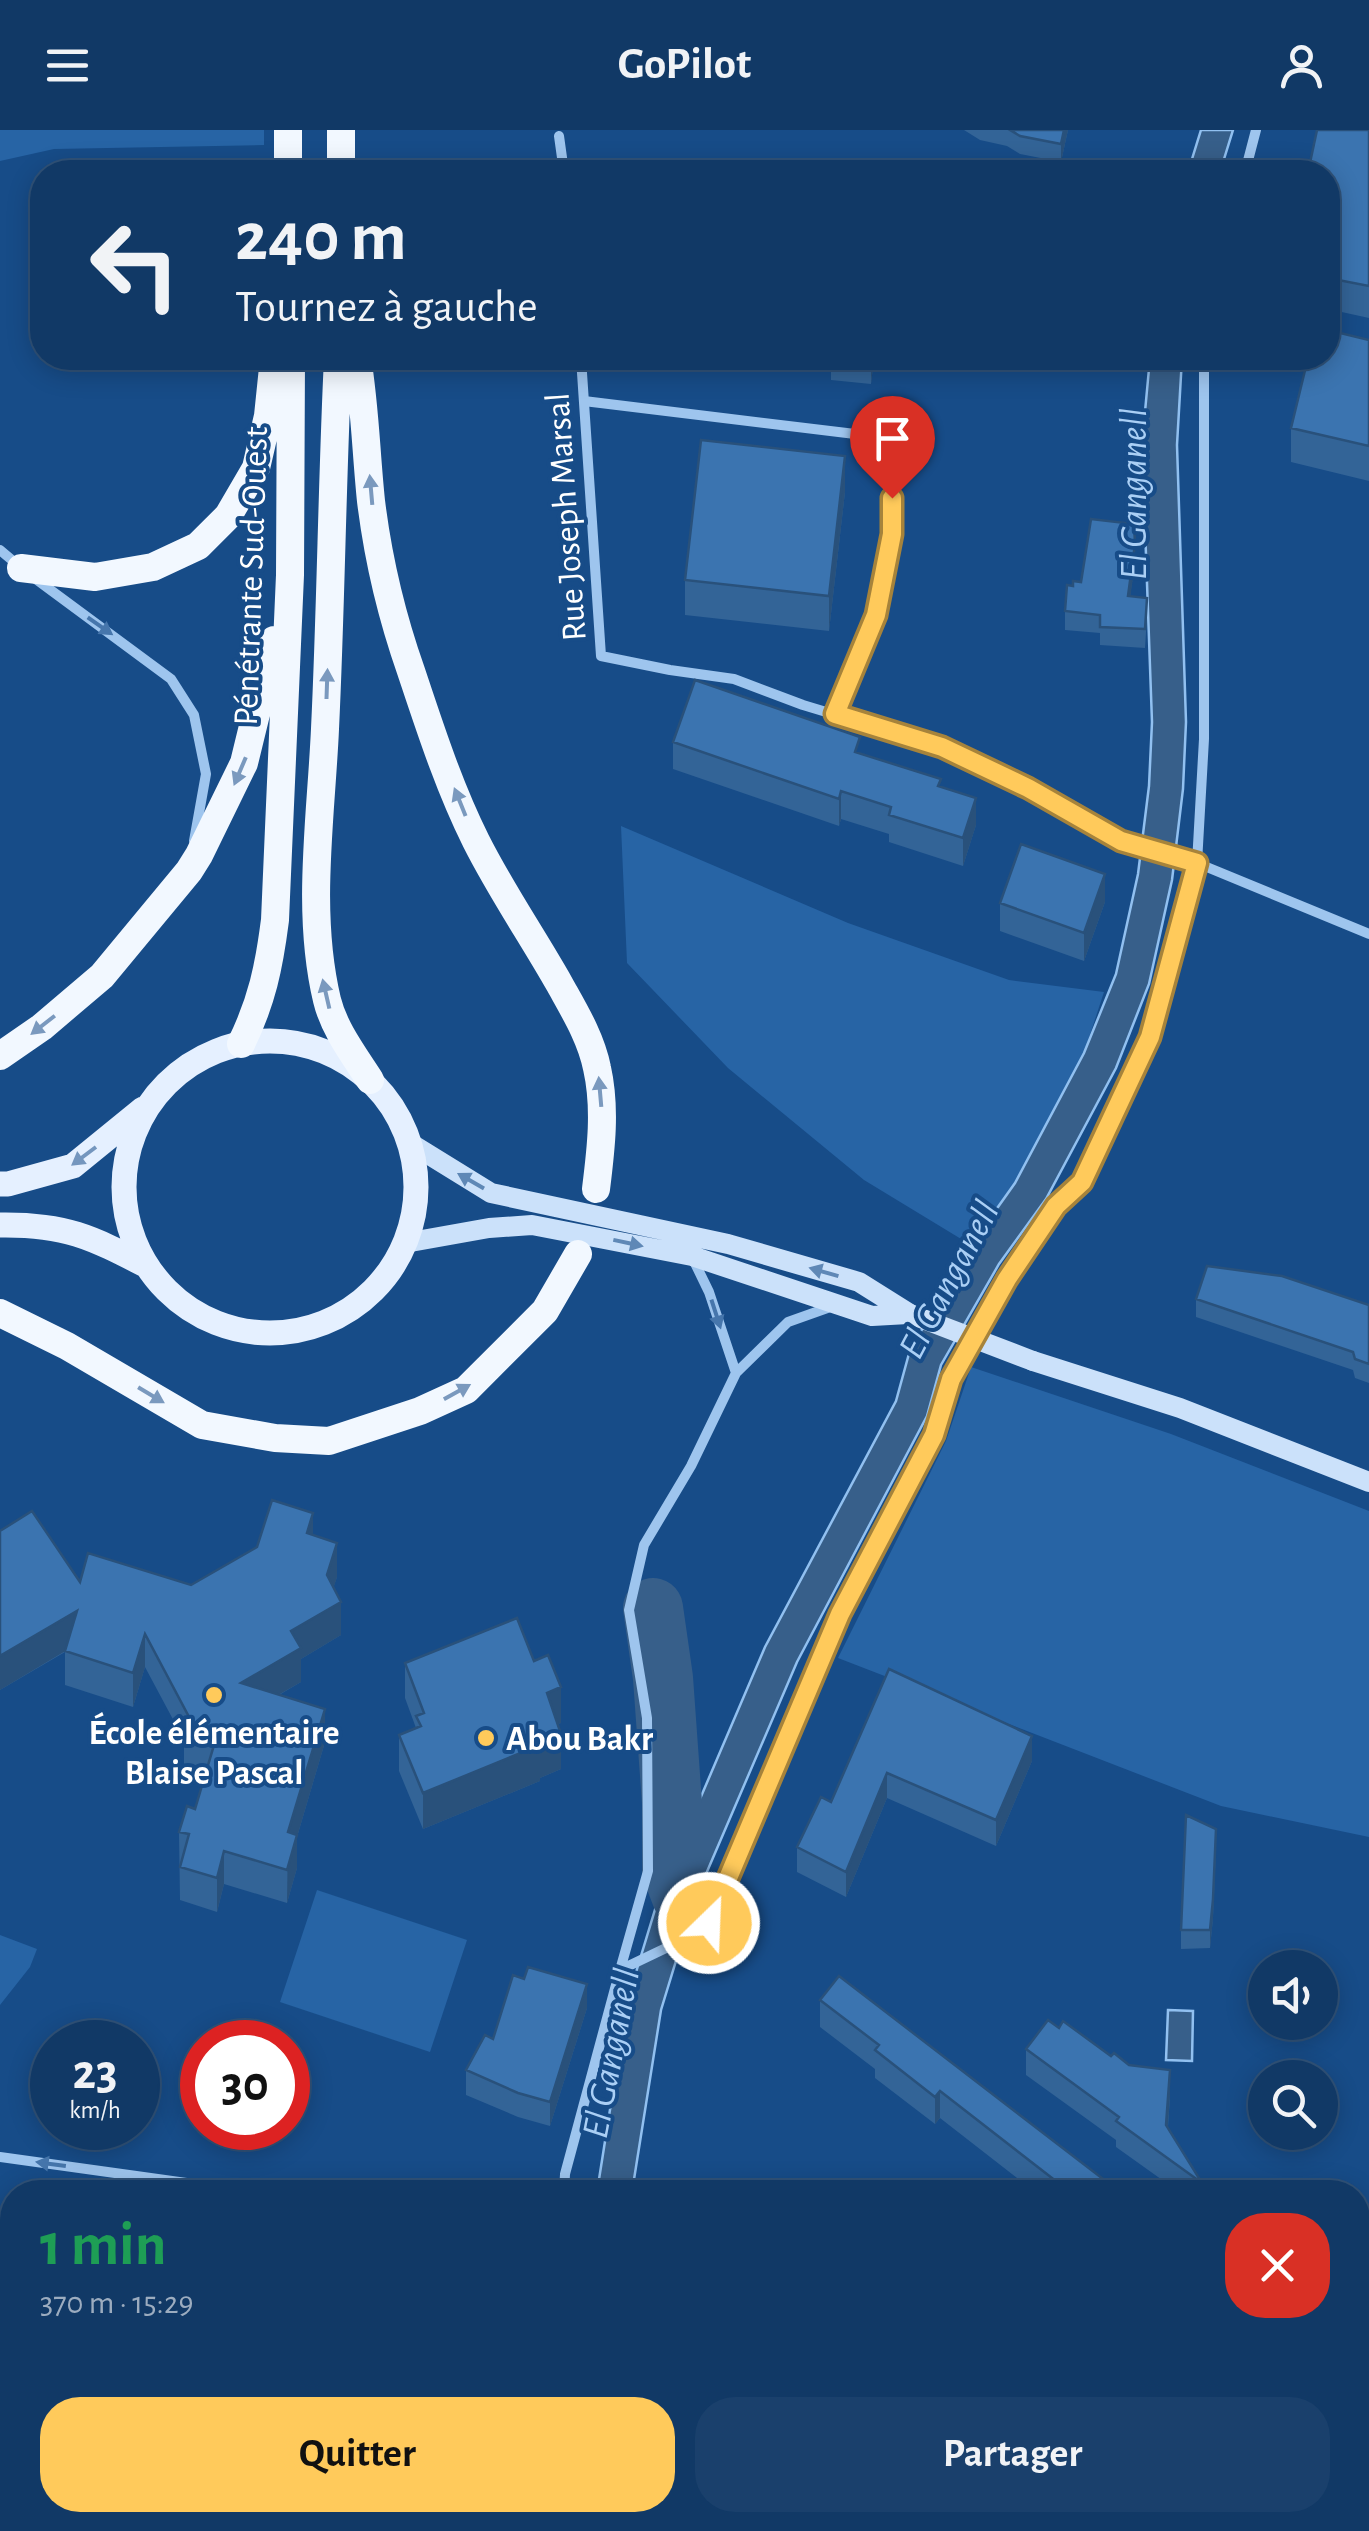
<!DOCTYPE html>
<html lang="fr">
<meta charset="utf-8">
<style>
body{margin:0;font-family:"Alegreya Sans",sans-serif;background:#1a406c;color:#f1f3f6;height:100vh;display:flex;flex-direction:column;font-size:38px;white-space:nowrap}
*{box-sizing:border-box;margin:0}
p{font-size:32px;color:#9cacbf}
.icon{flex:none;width:55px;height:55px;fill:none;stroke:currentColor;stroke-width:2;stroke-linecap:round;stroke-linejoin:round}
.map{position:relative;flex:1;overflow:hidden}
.panel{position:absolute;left:0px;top:2050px;width:1370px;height:352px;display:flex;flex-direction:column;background:#113966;border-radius:40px 40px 0 0;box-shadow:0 5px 25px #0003,0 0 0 2px #30537a}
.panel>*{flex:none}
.guide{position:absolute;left:30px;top:30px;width:1310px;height:210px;border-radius:40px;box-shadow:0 5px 25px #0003,0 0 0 2px #30537a;background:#113966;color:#f1f3f6;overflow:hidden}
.buttons{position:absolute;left:1248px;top:1820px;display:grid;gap:20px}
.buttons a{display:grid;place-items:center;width:90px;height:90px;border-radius:50%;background:#113966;box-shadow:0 5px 25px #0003,0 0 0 2px #30537a;font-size:50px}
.speed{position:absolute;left:30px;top:1890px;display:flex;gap:20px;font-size:50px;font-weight:700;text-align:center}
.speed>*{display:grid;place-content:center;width:130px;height:130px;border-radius:50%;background:#113966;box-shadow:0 5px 25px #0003,0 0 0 2px #30537a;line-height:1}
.speed small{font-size:25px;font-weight:400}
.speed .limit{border:15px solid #d22;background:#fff;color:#111}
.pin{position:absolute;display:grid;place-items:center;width:85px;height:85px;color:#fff;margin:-102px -42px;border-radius:50% 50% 50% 0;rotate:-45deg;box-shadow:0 0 10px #0007}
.pin .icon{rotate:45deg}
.me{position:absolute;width:110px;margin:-55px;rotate:24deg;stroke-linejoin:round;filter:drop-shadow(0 0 8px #0008)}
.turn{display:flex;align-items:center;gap:35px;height:210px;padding:0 40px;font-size:45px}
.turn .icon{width:130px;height:130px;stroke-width:2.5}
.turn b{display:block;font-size:70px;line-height:85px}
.round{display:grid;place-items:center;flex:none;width:105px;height:105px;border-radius:40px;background:#1a406c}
.head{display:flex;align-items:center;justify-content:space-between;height:170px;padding:0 40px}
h1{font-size:60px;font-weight:700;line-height:75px;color:#1e9e55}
.action{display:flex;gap:20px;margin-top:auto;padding:20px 40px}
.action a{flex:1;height:115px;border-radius:40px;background:#ffca5b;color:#111;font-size:40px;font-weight:700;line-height:115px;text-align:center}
.action a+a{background:#1a406c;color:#f1f3f6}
header{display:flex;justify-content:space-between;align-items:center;height:130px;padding:0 40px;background:#113966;font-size:45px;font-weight:700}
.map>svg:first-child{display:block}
.green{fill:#2764a5}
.water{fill:#375f8a;stroke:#91c0f0;stroke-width:2.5}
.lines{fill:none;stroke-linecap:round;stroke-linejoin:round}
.stream{stroke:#91c0f0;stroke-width:10}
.river{stroke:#375f8a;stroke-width:60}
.minor{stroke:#9ec5ee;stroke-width:10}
.secondary{stroke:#cbe1fa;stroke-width:20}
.primary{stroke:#e5f0ff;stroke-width:25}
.trunk{stroke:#f2f8ff;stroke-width:28}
.secondary-bridge{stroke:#cbe1fa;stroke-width:20}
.wall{fill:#336497}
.shaded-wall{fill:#29517b}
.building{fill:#3b74b0;stroke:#29517b;stroke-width:2.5}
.oneway{fill:#7a99be}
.oneway2{fill:#4676ac}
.oneway3{fill:#7496be}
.oneway4{fill:#5f88b6}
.route-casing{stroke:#a6833b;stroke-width:25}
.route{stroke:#ffca5b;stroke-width:18}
.poi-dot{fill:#ffca5b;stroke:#174c88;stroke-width:4}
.labels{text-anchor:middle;stroke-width:8;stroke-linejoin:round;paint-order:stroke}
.street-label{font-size:35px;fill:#fff;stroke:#174c88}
.poi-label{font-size:35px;font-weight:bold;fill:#fff;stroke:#174c88}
.water-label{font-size:38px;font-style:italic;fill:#aacff5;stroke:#174c88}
</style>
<header><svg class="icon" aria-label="menu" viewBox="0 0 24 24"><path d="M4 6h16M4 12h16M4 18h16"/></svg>GoPilot<svg class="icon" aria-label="person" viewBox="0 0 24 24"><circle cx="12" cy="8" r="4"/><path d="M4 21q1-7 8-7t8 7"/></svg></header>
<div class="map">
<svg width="1369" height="2401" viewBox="0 0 1369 2401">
<rect width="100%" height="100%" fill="#174c88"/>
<path class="green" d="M 0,0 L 264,0 L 264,15 L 54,19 L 0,31 Z
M 621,696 L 848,793 L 1009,850 L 1104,862 L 1084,923 L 1015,1053 L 971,1115 L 864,1050 L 728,938 L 627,833 Z
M 971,1237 L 1171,1304 L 1369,1381 L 1369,1707 L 1221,1676 L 838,1528 L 946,1311 Z
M 317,1760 L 467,1810 L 430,1922 L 280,1872 Z
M 0,1805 L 37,1819 L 30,1837 L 0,1875 Z"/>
<path class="water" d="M 1201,0 L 1233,0 L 1220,42 L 1188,42 Z
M 1150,228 L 1182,228 L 1177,315 L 1186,592 L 1183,659 L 1172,750 L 1149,854 L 1116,938 L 1046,1069 L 999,1134 L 941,1235 L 927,1286 L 797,1532 L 694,1772 L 661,1880 L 632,2062 L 597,2062 L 627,1872 L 661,1760 L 765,1517 L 896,1271 L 910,1220 L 971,1115 L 1015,1053 L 1084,923 L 1116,844 L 1138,744 L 1149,656 L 1152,592 L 1142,314 Z
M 1168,1880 L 1193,1881 L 1192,1931 L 1166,1930 Z
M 595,2390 L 629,2390 L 629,2401 L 595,2401 Z"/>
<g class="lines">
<path class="stream" d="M 1358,2159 L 1369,2157"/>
<path class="river" d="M 653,1478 L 663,1548 L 672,1673 L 672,1741 L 682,1767"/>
<path class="minor" d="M 559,6 L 564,42
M 1245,42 L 1256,0
M 581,228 L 601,526 L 670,540 L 734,549 L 803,575 L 942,617 L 1028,658 L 1121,711 L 1197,733 L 1369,804
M 584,271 L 855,304 L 881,313 L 891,332 L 892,404 L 875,485 L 835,584
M 0,420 L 19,436
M 33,447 L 171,549 L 194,585 L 206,644 L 194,711
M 692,1127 L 709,1162 L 736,1243
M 620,1840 L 648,1741 L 647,1588 L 629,1480 L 644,1415 L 691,1336 L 736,1243 L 788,1192 L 833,1176
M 0,2027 L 251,2062
M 564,2062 L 565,2044 L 620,1840 L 689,1807 L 709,1793 L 840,1484 L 934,1305 L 951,1249 L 1007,1149 L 1056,1076 L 1082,1052 L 1150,907 L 1197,733 L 1204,609 L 1204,228
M 566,2390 L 566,2401
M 789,2390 L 790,2401
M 1136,2390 L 1157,2401"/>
<path class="secondary" d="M 410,1013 L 491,1063 L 728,1114 L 859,1152 L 910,1184
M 405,1113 L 489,1098 L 532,1095 L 692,1126 L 872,1186 L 908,1184
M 1033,1231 L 1180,1278 L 1369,1352"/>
<path class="primary" d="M124 1057a146 146 0 1 1 292 0a146 146 0 1 1-292 0Z
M 0,1054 L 8,1054 L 73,1036 L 143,979
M 0,1095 C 65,1094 91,1107 147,1136"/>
<path class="trunk" d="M 288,0 L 288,42
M 341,0 L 341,42
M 338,228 C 332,351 331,475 325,599 C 321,688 306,782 327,870 C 334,899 354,925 370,950
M 357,228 C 365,275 366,323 371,371 C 378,428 392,487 411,541 C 430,598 449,657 476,711 C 501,761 533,807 560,855 C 575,882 591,908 597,938 C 606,978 601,1019 596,1059
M 21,438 L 95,447 L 153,437 L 198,416 L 228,386 L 256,338 L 268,286 L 274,228
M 241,914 C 262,871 269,837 275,790 L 290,445 L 291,228
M 0,926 L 42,897 L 102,846 L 189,741 L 199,725 L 244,633 L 274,510
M 0,1183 L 67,1216 L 202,1295 L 275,1308 L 329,1311 L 420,1281 L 466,1260 L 545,1181 L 578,1124"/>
<path class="secondary-bridge" d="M 910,1184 L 1033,1231"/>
</g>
<path class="wall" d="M 964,0 L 1068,0 L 1061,32 L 1020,24 L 1007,16 L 980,10 Z
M 1369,0 L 1369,188 L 1328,179 L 1328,42 Z
M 1369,210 L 1369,351 L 1291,332 L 1291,298 Z
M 831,228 L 874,228 L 871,254 L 831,250 Z
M 845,362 L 829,501 L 685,485 L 685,450 Z
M 1135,433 L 1130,466 L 1147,487 L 1145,518 L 1100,515 L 1100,503 L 1065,500 L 1065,481 L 1073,456 Z
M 673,612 L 860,624 L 941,657 L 976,695 L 963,736 L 889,712 L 889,704 L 841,689 L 839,696 L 673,639 Z
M 1105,772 L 1084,831 L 1000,801 L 1000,773 Z
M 1196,1169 L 1369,1175 L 1369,1253 L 1355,1248 L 1353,1240 L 1196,1187 Z
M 0,1401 L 80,1452 L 191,1455 L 313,1405 L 337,1447 L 333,1458 L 341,1505 L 301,1529 L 301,1552 L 279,1565 L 325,1612 L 297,1707 L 297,1738 L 287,1773 L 224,1754 L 217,1782 L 180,1770 L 179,1702 L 195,1679 L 205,1646 L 184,1640 L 184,1610 L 145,1537 L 133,1577 L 65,1555 L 65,1522 L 0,1560 Z
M 405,1533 L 561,1593 L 557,1594 L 561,1639 L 540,1648 L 540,1651 L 423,1699 L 399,1641 L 399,1605 L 416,1598 L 405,1568 Z
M 889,1539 L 1032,1631 L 996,1716 L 887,1668 L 846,1767 L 797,1742 L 797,1717 L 831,1672 Z
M 1216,1718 L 1213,1788 L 1210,1818 L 1181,1819 L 1181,1800 Z
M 820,1870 L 1120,2062 L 1035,2062 L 940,1988 L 935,1994 L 875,1948 L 875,1939 L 820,1897 Z
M 587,1878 L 550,1996 L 518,1987 L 466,1965 L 466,1940 L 493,1909 Z
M 1059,1898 L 1111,1926 L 1170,1966 L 1168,1997 L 1202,2053 L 1202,2062 L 1179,2062 L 1116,2017 L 1116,2010 L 1026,1945 L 1026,1919 Z
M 0,2291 L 12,2305 L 12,2390 L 88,2390 L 98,2401 L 0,2401 Z"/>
<path class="shaded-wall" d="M 1064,0 L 1068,0 L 1061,32 L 1061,14 Z
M 871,228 L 874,228 L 871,254 Z
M 845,326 L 845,362 L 829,501 L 829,466 Z
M 1135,414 L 1135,433 L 1128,484 L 1128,466 Z
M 841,661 L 841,689 L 839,696 L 839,669 Z
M 976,668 L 976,695 L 963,736 L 963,708 Z
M 1105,744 L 1105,772 L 1084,831 L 1084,803 Z
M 313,1383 L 313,1417 L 307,1403 Z
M 337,1413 L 337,1447 L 327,1479 L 327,1445 Z
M 341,1472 L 341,1505 L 301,1529 L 301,1552 L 241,1586 L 241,1553 L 291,1501 Z
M 77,1481 L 77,1514 L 0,1560 L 0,1526 Z
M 145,1504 L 145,1537 L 133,1577 L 133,1543 Z
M 561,1557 L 561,1593 L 547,1598 L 547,1563 Z
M 325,1579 L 325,1612 L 297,1707 L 297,1738 L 287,1773 L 288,1702 Z
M 561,1604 L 561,1639 L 540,1648 L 540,1651 L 423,1699 L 423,1663 Z
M 1032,1606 L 1032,1631 L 996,1716 L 996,1690 Z
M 887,1643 L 887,1668 L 846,1767 L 846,1742 Z
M 1216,1699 L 1213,1788 L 1210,1818 L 1210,1800 Z
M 224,1721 L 224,1754 L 217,1782 L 217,1748 Z
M 587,1854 L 587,1878 L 550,1996 L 550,1972 Z
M 1170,1940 L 1170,1966 L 1166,2020 L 1166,1995 Z
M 940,1961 L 940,1988 L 935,1994 L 935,1967 Z
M 12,2147 L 12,2180 L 0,2191 L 0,2158 Z
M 413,2390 L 449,2390 L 437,2401 L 401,2401 Z"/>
<path class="building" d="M 1010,0 L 1064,0 L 1061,14 L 1020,6 Z
M 1317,0 L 1369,0 L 1369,156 L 1328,148 L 1328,42 L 1308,42 Z
M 1328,200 L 1369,210 L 1369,316 L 1291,298 L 1308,228 L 1328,228 Z
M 701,310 L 845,326 L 829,466 L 685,450 Z
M 1091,389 L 1134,394 L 1135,414 L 1128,466 L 1147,468 L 1145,499 L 1100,497 L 1100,485 L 1065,481 L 1067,455 L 1073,456 L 1073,451 L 1081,452 Z
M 695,550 L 860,607 L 855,622 L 941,649 L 938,656 L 976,668 L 963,708 L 889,685 L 891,677 L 841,661 L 839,669 L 673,612 Z
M 1021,714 L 1105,744 L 1084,803 L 1000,773 Z
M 1207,1136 L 1282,1146 L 1369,1175 L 1369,1234 L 1355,1229 L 1353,1222 L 1196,1169 Z
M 272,1370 L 313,1383 L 307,1403 L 337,1413 L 327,1445 L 341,1472 L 291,1501 L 301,1518 L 241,1553 L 325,1579 L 288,1702 L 297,1705 L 287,1740 L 224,1721 L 217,1748 L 180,1737 L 189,1704 L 179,1702 L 187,1676 L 195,1679 L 214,1615 L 184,1606 L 189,1587 L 145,1504 L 133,1543 L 65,1521 L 77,1481 L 0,1526 L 0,1401 L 32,1381 L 80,1452 L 88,1423 L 191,1455 L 257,1417 Z
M 517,1488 L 534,1531 L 548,1525 L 561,1557 L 547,1563 L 561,1604 L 539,1613 L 540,1615 L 423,1663 L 399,1605 L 421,1596 L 416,1586 L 424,1583 L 405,1533 Z
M 889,1539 L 1032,1606 L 996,1690 L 887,1643 L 846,1742 L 797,1717 L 821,1667 L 831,1672 Z
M 1186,1685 L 1216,1699 L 1213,1769 L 1210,1800 L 1181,1800 Z
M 528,1837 L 587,1854 L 550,1972 L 518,1963 L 466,1940 L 485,1905 L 493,1909 L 513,1845 L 524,1849 Z
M 839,1846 L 1120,2062 L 1070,2062 L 940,1961 L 935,1967 L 875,1920 L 879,1915 L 820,1870 Z
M 1048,1890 L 1059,1898 L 1063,1891 L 1111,1926 L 1114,1923 L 1129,1935 L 1170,1940 L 1166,1995 L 1202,2053 L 1116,1991 L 1119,1987 L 1026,1919 Z
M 0,2089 L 12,2103 L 12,2147 L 0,2158 Z
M 0,2291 L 12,2305 L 12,2384 L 0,2370 Z
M 18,2390 L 88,2390 L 98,2401 L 28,2401 Z
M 334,2390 L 413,2390 L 401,2401 L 322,2401 Z
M 671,2390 L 724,2390 L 724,2401 L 672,2401 Z
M 842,2390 L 892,2390 L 893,2401 L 843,2401 Z
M 949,2390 L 984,2390 L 1026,2401 L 947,2401 Z"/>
<defs><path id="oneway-solid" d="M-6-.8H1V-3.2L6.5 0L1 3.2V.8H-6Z" transform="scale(2.5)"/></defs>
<g class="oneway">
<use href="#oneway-solid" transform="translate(371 360) rotate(-95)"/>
<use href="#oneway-solid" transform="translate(327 554) rotate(-88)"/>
<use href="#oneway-solid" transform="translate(240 641) rotate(113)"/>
<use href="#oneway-solid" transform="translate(460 672) rotate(-112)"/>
<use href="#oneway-solid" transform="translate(326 864) rotate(-103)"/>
<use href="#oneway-solid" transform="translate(43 895) rotate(142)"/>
<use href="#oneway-solid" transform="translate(600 962) rotate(-95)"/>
<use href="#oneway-solid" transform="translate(457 1262) rotate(-29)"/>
<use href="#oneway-solid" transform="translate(151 1265) rotate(31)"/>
</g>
<g class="oneway2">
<use href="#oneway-solid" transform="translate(100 496) rotate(35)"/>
<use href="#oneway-solid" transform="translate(716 1184) rotate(72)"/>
<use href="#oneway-solid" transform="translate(51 2034) rotate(-172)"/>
</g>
<use class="oneway3" href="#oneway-solid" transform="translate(84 1026) rotate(143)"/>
<g class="oneway4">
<use href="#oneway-solid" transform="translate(471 1051) rotate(-150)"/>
<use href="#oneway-solid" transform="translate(628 1113) rotate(12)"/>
<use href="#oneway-solid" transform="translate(824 1142) rotate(-164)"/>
</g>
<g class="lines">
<defs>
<path id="route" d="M 709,1793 L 840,1484 L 934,1305 L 951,1249 L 1007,1149 L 1056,1076 L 1082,1052 L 1150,907 L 1197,733 L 1121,711 L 1028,658 L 942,617 L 835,584 L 876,485 L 892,404 L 892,368"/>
</defs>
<use href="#route" class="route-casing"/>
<use href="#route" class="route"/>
</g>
<g class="poi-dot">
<circle cx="214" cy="1565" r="10"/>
<circle cx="486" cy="1608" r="10"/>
</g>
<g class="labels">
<g class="street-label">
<text transform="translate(565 387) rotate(-94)" y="12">Rue Joseph Marsal</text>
<text transform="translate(250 446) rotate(-88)" y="12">Pénétrante Sud-Ouest</text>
</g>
<g class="poi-label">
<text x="214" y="1614">École élémentaire<tspan x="214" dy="40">Blaise Pascal</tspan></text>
<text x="506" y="1620" text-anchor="start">Abou Bakr</text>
</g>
<g class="water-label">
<text transform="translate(1133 364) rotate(-90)" y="13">El Ganganell</text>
<text transform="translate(948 1149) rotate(-62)" y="13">El Ganganell</text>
<text transform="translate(610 1923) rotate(-79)" y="13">El Ganganell</text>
</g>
</g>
</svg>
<div class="buttons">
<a><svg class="icon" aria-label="sound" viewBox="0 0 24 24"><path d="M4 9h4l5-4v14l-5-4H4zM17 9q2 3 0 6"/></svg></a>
<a><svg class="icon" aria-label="search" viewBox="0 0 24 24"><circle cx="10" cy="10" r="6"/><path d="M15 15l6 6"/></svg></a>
</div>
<div class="speed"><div>23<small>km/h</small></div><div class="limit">30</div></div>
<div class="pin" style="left:892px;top:368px;background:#d93025"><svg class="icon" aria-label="arrive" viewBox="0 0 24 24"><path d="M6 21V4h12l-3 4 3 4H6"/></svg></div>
<svg class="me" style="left:709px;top:1793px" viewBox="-20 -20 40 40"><circle r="17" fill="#ffca5b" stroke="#fff" stroke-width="3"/><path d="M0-11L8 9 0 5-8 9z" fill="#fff"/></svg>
<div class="guide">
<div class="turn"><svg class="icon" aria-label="left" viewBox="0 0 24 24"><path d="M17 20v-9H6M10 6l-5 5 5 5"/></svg><div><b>240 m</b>Tournez à gauche</div></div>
</div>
<section class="panel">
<div class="head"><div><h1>1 min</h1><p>370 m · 15:29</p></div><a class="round" style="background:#d93025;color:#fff"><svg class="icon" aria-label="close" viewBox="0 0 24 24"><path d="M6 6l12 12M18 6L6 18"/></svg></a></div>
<div class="action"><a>Quitter</a><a>Partager</a></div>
</section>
</div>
